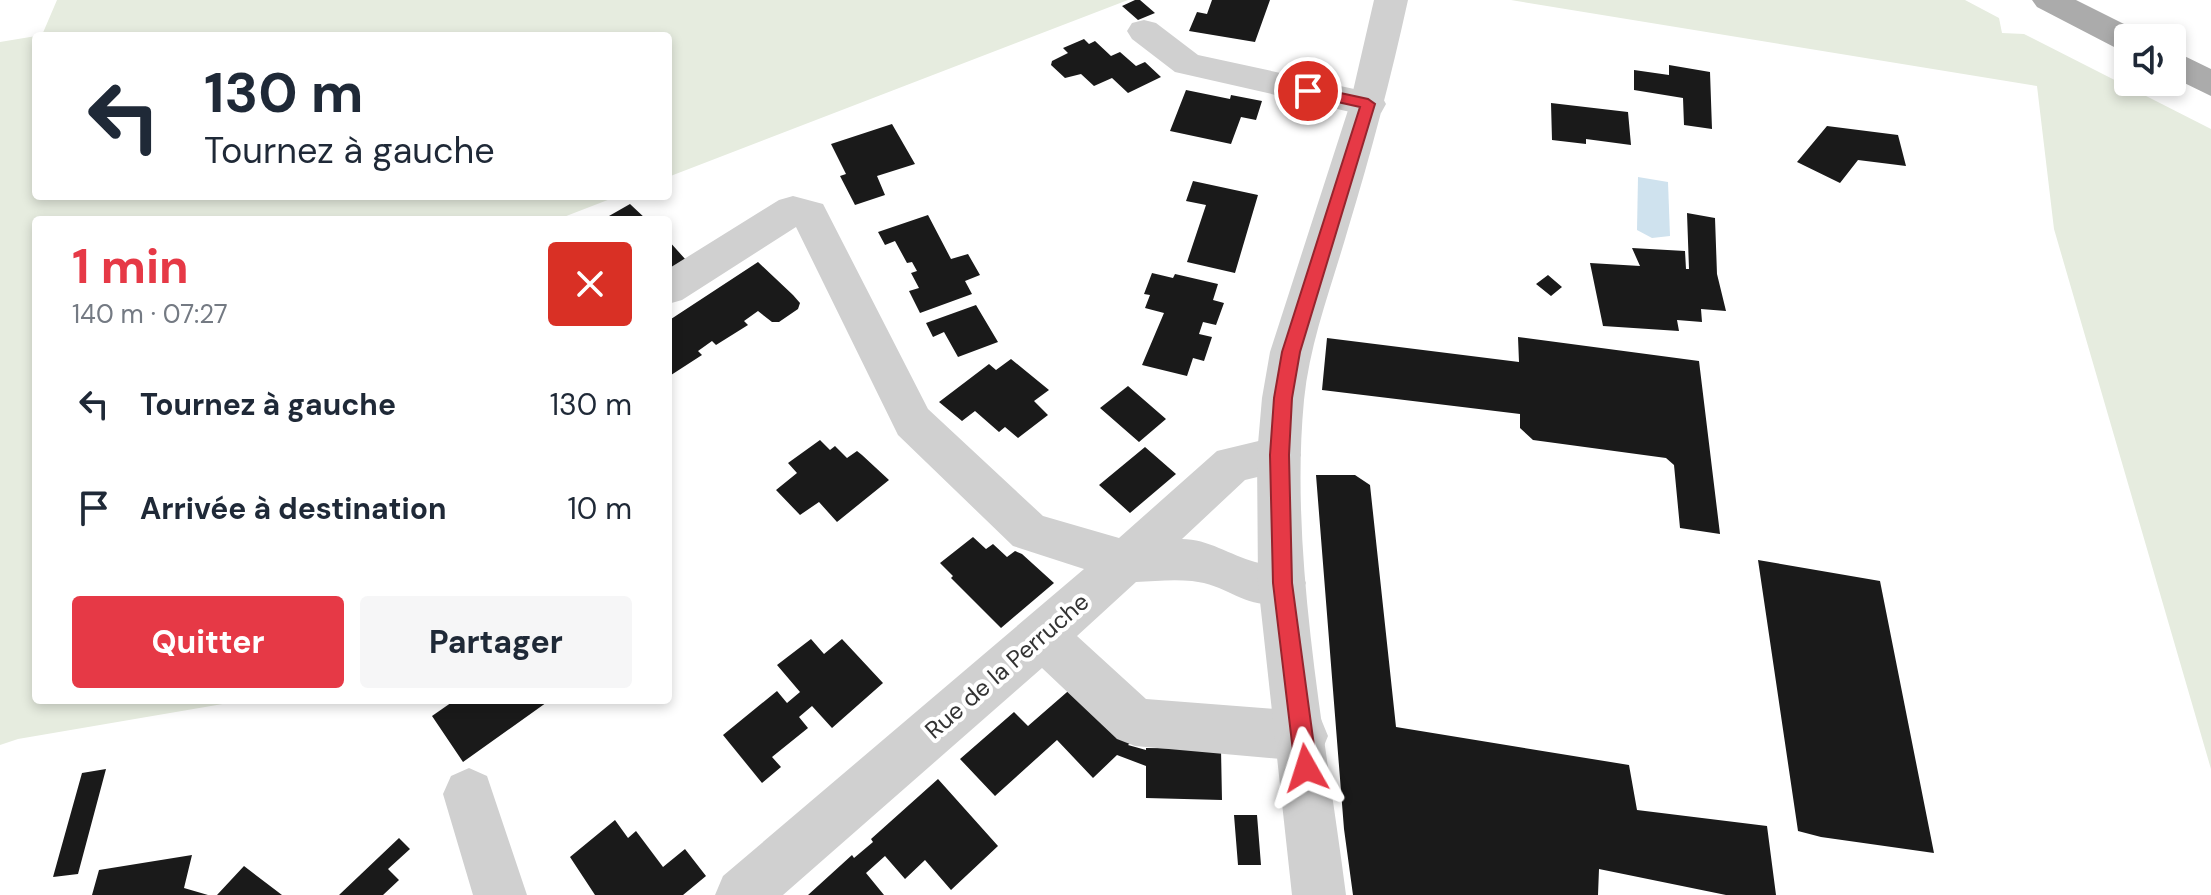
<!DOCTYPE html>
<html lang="fr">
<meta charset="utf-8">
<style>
body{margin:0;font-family:"DM Sans",sans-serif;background:#f6f6f7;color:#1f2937;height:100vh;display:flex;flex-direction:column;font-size:30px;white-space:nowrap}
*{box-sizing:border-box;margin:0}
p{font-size:26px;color:#747a83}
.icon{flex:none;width:44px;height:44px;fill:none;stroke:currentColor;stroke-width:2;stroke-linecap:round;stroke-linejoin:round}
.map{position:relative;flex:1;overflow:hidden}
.drawer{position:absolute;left:32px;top:216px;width:640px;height:488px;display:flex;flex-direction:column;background:#fff;border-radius:8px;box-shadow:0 4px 12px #0003}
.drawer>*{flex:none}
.banner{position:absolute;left:32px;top:32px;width:640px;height:168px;border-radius:8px;box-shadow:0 4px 12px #0003;background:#fff;color:#1f2937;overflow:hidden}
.controls{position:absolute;left:2114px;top:24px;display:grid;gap:16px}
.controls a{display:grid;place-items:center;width:72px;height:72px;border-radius:8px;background:#fff;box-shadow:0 4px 12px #0003;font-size:40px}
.pin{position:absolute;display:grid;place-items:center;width:68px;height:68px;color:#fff;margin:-34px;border:4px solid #fff;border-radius:50%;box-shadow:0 2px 8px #0007}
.me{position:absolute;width:88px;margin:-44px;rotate:354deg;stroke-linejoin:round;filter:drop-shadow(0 0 6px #0008)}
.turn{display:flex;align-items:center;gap:28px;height:168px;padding:0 40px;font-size:36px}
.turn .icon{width:104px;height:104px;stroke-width:2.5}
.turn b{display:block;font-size:56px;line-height:68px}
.round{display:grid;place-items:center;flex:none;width:84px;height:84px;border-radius:8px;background:#f6f6f7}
.summary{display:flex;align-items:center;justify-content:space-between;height:136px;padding:0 40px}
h1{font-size:48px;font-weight:700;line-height:60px;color:#e63946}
.button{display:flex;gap:16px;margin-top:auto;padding:16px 40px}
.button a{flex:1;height:92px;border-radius:8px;background:#e63946;color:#fff;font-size:32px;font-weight:700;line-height:92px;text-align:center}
.button a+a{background:#f6f6f7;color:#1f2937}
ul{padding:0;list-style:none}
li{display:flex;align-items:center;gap:24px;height:104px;padding:0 40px}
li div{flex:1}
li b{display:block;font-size:30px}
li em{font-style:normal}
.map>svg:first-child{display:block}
.green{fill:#e6ecdf}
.water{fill:#cfe2ee}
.building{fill:#1a1a1a}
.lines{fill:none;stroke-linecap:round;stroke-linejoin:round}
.minor{fill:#d0d0d0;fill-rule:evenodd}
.tertiary{fill:#d0d0d0;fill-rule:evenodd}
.primary{fill:#ababab;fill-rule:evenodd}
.route{fill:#e63946;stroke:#96252e;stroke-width:2}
.labels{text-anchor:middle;stroke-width:8;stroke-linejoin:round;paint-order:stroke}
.street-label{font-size:24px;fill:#333;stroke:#fff}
</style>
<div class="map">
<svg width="2211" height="895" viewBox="0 0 2211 895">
<rect width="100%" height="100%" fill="#fff"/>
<path class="green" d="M 57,0 L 1128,0 L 668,177 L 668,36 L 38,36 L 42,35 Z
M 1511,0 L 1965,0 L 1999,18 L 2002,33 L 2024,34 L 2211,129 L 2211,769 L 2054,229 L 2037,86 Z
M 36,36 L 36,196 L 618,196 L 556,220 L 36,220 L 36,700 L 246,700 L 18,739 L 0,745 L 0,42 Z"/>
<path class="water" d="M 1638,177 L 1668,182 L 1670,236 L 1652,238 L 1637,230 Z"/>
<path class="building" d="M 1135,0 L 1140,0 L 1155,13 L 1138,20 L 1122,6 Z
M 1212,0 L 1270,0 L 1255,42 L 1189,31 L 1197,12 L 1207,14 Z
M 1084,39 L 1089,44 L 1095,41 L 1111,56 L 1120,52 L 1136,66 L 1145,62 L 1161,77 L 1128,93 L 1112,78 L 1094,86 L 1081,74 L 1065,78 L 1051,65 L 1052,61 L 1068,53 L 1063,48 Z
M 1669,65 L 1710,72 L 1712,129 L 1684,125 L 1683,98 L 1634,90 L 1634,70 L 1669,75 Z
M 1186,90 L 1230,99 L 1231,95 L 1262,101 L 1256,120 L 1241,117 L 1231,144 L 1170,131 Z
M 1551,103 L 1628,112 L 1631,145 L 1586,139 L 1586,144 L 1552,140 Z
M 892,124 L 915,164 L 877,176 L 885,195 L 855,205 L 840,176 L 846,174 L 831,144 Z
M 1827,126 L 1898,135 L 1906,166 L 1858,160 L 1840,183 L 1797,162 Z
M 1193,181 L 1258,195 L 1235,273 L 1187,262 L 1206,205 L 1186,201 Z
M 630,204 L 647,220 L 602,220 Z
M 1687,213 L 1715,218 L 1717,274 L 1726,311 L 1701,309 L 1702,322 L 1677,320 L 1679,331 L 1603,326 L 1590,263 L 1640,266 L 1632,248 L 1685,251 L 1686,269 L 1689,269 Z
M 928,215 L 951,259 L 968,254 L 980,275 L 965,281 L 972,294 L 920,313 L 909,291 L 919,288 L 911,273 L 917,271 L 912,262 L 907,263 L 895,241 L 885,245 L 878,232 Z
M 668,240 L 686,260 L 668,271 Z
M 758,262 L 793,295 L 800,303 L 798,309 L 779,322 L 772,322 L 758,311 L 744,321 L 748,325 L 716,345 L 712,341 L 698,351 L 702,355 L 668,377 L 668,321 Z
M 1152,273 L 1173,278 L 1175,274 L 1218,284 L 1213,300 L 1224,303 L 1216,325 L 1203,322 L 1199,334 L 1212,337 L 1204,361 L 1193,358 L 1187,376 L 1142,365 L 1164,313 L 1145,308 L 1150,295 L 1144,294 Z
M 1548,275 L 1562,287 L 1551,296 L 1536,284 Z
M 976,305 L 998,342 L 958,357 L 944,332 L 933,337 L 926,323 Z
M 1518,337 L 1699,361 L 1720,534 L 1680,528 L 1674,465 L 1666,458 L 1533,440 L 1520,428 L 1520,414 L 1322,390 L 1327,338 L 1519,362 Z
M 1011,359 L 1049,390 L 1034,401 L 1048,415 L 1018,438 L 1005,427 L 999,432 L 975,411 L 962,421 L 939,402 L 989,364 L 996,370 Z
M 1128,386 L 1166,419 L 1139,442 L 1100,408 Z
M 820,440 L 830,450 L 835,446 L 847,458 L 857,451 L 862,455 L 889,480 L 837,522 L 819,502 L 800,515 L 776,490 L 797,473 L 788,463 Z
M 1145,447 L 1176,474 L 1130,513 L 1099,485 Z
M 1316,475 L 1355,475 L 1370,485 L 1396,727 L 1629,765 L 1637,810 L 1767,826 L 1776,895 L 1726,895 L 1599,869 L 1598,895 L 1353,895 L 1344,829 Z
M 973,537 L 986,549 L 993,544 L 1007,557 L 1015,551 L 1022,554 L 1054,583 L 1001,628 L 951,578 L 953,576 L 940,563 Z
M 1758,560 L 1880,581 L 1934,853 L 1821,837 L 1798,831 Z
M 811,639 L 824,654 L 842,639 L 883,683 L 832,728 L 812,706 L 799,717 L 808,728 L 772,757 L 781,767 L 762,783 L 723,735 L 777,691 L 787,703 L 800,692 L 777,665 Z
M 1074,686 L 1130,743 L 1128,745 L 1146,750 L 1146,748 L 1221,749 L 1222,800 L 1146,798 L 1146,766 L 1117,755 L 1093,778 L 1057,740 L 995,796 L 960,759 L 1014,712 L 1028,726 Z
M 455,700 L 550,700 L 463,762 L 432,716 Z
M 106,769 L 78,874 L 53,877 L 82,773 Z
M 938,779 L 998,846 L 951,890 L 925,860 L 905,879 L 885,856 L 866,873 L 884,895 L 808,895 L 852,855 L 854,858 L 873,842 L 871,839 Z
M 1234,815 L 1257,815 L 1261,865 L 1238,865 Z
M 615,820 L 628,838 L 636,831 L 663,867 L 685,849 L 706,876 L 683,895 L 595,895 L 570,857 Z
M 399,838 L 410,849 L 388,869 L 399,880 L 383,895 L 339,895 Z
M 192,855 L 184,888 L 208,895 L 92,895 L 99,870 Z
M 244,866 L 282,895 L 217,895 Z"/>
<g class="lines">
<path class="minor" d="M 1144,20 L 1156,23 L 1198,55 L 1368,92 L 1381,95 L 1386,104 L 1381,113 L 1368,116 L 1175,72 L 1132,39 L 1127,31 L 1132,23 Z
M 793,196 L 823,204 L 928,409 L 1043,516 L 1119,538 L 1217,451 L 1279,436 L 1295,442 L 1301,455 L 1295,468 L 1245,480 L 1182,539 C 1208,539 1230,555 1255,562 C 1270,566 1281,561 1299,568 L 1306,583 L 1299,598 C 1247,617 1236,586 1192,581 C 1174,579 1154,581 1136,582 L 1077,636 L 1146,699 L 1303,711 L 1321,719 L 1328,736 L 1321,753 L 1303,761 L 1135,746 L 1117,739 L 1042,668 L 783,895 L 715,895 L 723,876 L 1084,569 L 1013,546 L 898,435 L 796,227 L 682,300 L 668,304 L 668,269 L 779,200 Z
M 469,768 L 487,776 L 527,895 L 473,895 L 443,794 L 451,776 Z"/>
<path class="tertiary" d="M 1374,0 L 1408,0 C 1391,78 1371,153 1348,229 C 1332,285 1310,341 1304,400 C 1289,557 1326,737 1346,895 L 1292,895 L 1258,583 L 1257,455 L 1262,398 L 1270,352 L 1350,104 Z"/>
<path class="primary" d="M 2032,0 L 2076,0 L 2140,32 L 2144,38 L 2128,38 L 2128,51 L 2116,48 L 2037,7 Z
M 2172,50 L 2211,69 L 2211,96 L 2172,77 Z"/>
</g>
<path class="route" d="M 1308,86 L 1368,99 L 1375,104 L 1300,352 L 1292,398 L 1289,455 L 1292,583 L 1317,768 L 1314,775 L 1306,778 L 1298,775 L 1295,768 L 1273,583 L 1270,455 L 1274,398 L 1282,352 L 1360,107 L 1302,94 L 1300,91 Z"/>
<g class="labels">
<g class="street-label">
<text transform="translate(1007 666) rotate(-41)" y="8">Rue de la Perruche</text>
</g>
</g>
</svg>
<div class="controls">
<a><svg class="icon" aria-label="sound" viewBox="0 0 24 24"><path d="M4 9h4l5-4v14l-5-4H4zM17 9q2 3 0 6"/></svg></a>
</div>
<div class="pin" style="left:1308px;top:91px;background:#d93025"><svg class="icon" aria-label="arrive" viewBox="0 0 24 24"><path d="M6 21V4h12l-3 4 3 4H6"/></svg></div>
<svg class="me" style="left:1306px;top:768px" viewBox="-20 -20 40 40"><path d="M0-17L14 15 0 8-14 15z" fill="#e63946" stroke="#fff" stroke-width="4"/></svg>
<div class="banner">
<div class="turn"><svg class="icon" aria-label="left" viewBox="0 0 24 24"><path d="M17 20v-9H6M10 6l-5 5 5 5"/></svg><div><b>130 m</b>Tournez à gauche</div></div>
</div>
<section class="drawer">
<div class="summary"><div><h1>1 min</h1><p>140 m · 07:27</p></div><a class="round" style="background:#d93025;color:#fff"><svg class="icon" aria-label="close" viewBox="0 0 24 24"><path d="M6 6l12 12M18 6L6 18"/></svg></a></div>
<ul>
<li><svg class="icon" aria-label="left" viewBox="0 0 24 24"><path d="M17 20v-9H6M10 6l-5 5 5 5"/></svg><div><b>Tournez à gauche</b></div><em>130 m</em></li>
<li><svg class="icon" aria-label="arrive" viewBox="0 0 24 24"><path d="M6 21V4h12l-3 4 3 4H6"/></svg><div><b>Arrivée à destination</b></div><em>10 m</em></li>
</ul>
<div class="button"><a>Quitter</a><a>Partager</a></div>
</section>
</div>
